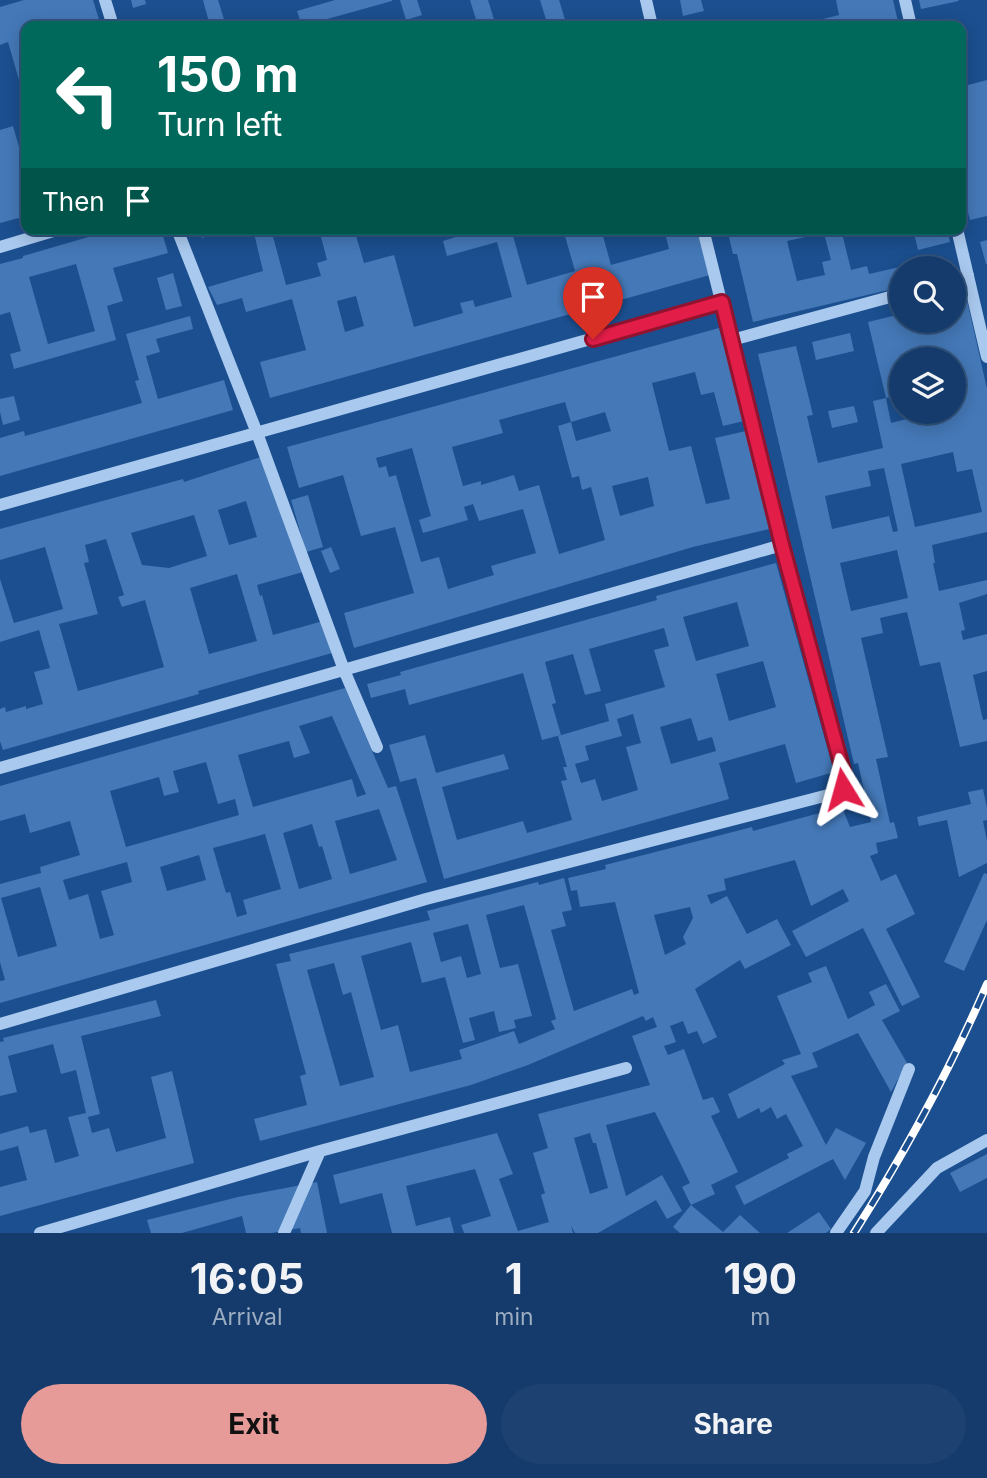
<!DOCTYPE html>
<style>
body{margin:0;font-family:Inter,sans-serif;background:#1d4271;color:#f1f3f6;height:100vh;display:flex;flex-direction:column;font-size:26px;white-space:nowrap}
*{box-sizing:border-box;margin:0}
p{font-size:23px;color:#9dadc1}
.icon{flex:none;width:38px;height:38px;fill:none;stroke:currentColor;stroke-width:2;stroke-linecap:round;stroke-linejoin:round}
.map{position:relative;height:1233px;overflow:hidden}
.details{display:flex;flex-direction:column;background:#143b6b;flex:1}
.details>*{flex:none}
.top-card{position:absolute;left:21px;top:21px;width:945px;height:214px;border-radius:14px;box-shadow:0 4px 18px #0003,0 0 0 2px #33557e;background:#00695c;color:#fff;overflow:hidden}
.controls{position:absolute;left:889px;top:256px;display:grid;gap:14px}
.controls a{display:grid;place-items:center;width:77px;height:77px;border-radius:50%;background:#143b6b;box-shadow:0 4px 18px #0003,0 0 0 2px #33557e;font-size:35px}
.pin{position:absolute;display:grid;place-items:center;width:60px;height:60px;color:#fff;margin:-72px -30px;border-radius:50% 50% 50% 0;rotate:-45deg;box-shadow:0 0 7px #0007}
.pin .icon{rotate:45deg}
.me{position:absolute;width:77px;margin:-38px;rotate:352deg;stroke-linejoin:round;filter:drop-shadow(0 0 5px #0008)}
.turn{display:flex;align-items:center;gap:24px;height:147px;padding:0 21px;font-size:32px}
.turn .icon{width:91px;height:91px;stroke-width:2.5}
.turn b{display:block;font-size:49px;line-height:60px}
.then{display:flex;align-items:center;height:66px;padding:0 21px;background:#0003;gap:14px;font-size:26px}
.eta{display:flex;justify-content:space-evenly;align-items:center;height:119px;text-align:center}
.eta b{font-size:42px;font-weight:700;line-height:49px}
.primary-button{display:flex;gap:14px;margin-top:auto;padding:14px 21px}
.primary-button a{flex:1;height:80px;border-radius:42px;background:#e69b98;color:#111;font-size:28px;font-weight:700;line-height:80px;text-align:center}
.primary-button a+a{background:#1d4271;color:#f1f3f6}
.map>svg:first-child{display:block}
.building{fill:#4478b7;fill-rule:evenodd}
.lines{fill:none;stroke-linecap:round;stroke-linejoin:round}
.minor{stroke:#a9c9ee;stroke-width:12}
.rail-casing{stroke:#fff;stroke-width:8}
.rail{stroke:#1b4f8f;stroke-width:5;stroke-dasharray:16;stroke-linecap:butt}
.route-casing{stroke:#92132f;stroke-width:18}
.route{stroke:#e11d48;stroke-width:12}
</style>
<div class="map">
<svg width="987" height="1233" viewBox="0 0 987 1233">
<rect width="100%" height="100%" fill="#1b4f8f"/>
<path class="building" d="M 24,0 L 93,0 L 101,26 L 73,26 L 71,21 L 53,26 L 26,26 L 26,104 L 8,42 L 0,45 L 0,7 Z
M 131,0 L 145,0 L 146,4 L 133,8 Z
M 203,0 L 218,0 L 226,26 L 210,26 Z
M 335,0 L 392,0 L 392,1 L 302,26 L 297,11 Z
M 400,0 L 417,0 L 422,15 L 406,20 Z
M 470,0 L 488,0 L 496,26 L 478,26 Z
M 540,0 L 559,0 L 567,26 L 548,26 Z
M 680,0 L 701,0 L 704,11 L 683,16 Z
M 836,0 L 893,0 L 899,26 L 795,26 L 839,15 Z
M 919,0 L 958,0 L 959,1 L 921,9 Z
M 987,80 L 987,216 L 970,220 L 961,185 L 961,87 Z
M 13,126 L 24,164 L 26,164 L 26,216 L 0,223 L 0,130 Z
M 116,229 L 161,229 L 168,253 L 113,268 L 123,301 L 107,306 L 116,340 L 14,369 L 10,354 L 21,351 L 10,312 L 0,315 L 0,264 L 23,258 L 23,256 ZM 76,264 L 95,331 L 48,344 L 29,277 Z
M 199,229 L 228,229 L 229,230 L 202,238 Z
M 253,229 L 271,229 L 286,285 L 321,276 L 317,263 L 327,260 L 319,229 L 354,229 L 364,263 L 394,255 L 414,327 L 463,313 L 460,303 L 473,300 L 475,307 L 512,297 L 497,242 L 447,256 L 443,241 L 481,229 L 511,229 L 527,285 L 575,271 L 563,229 L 601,229 L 611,265 L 669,249 L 664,229 L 697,229 L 710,275 L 270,398 L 260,362 L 306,350 L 292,299 L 246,312 L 242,298 L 217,305 L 208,287 L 263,271 ZM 356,296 L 364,326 L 345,332 L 337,301 Z
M 727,229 L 841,229 L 851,270 L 867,266 L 869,274 L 917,263 L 918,268 L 901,268 L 901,287 L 753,322 L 737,254 L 733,254 ZM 824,233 L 831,260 L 822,262 L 825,275 L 797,281 L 787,241 Z
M 913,229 L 947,229 L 950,242 L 918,250 Z
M 987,240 L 987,264 L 986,264 L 980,242 Z
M 173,273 L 182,306 L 166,310 L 157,278 Z
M 967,300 L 987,389 L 987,532 L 932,545 L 935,563 L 933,563 L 939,591 L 987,580 L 987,594 L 959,603 L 965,630 L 961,631 L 963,640 L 987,634 L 987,671 L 973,675 L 983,720 L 987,719 L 987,741 L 960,747 L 940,662 L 920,666 L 907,612 L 880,618 L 883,633 L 861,638 L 888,757 L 876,759 L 890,823 L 894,822 L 898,838 L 876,843 L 878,853 L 870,856 L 881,881 L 896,874 L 915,914 L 886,929 L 920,997 L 902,1006 L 863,928 L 806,957 L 792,931 L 849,901 L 843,889 L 811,906 L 795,860 L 724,879 L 726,890 L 707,895 L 711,904 L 727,896 L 747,934 L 777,919 L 791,945 L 745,969 L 740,960 L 695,989 L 717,1037 L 703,1044 L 697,1031 L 688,1034 L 683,1021 L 670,1026 L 676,1042 L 664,1046 L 668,1055 L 684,1049 L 703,1100 L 713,1097 L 720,1112 L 711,1116 L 738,1172 L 711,1185 L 715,1194 L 691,1205 L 682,1187 L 690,1183 L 655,1112 L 606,1125 L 626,1196 L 662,1175 L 682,1211 L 667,1219 L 656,1200 L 598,1233 L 575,1233 L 571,1226 L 573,1233 L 464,1233 L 461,1225 L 491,1216 L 475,1169 L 406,1186 L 416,1226 L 450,1217 L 454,1233 L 392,1233 L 382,1193 L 340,1204 L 333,1175 L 497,1133 L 513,1174 L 499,1179 L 518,1231 L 549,1222 L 541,1195 L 545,1193 L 533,1153 L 548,1148 L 538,1114 L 650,1085 L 632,1036 L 657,1027 L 653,1017 L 646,1021 L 643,1016 L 528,1065 L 471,1085 L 260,1141 L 254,1119 L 307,1105 L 300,1076 L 306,1074 L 276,964 L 291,961 L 289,954 L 430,920 L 427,911 L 538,882 L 539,885 L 564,878 L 572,910 L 562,912 L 566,926 L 551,930 L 574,1011 L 632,989 L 634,995 L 639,993 L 615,902 L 580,907 L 577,890 L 571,891 L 568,878 L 606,869 L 605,865 L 752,827 L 753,831 L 842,807 L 850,827 L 871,822 L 858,763 L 854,764 L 758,354 L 796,346 L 813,415 L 807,416 L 818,463 L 883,448 L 873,401 L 886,398 L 868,322 L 901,314 L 901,320 L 954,320 L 954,302 ZM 928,349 L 930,359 L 954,359 L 954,411 L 938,411 L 891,423 L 886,398 L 901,395 L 900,355 ZM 953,452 L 957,472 L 972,469 L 982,512 L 915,527 L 901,464 ZM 884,468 L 898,531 L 893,532 L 889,516 L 832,529 L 825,496 L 871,486 L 868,471 ZM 897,550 L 908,598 L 851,611 L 840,563 ZM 524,905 L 556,1019 L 551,1021 L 555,1029 L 519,1044 L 514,1031 L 459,1050 L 462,1059 L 410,1072 L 398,1025 L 381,1030 L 361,956 L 411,942 L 422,983 L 445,977 L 463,1043 L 475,1040 L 469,1018 L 494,1011 L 499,1032 L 516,1028 L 514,1020 L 532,1016 L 518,964 L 500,968 L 486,915 ZM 690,907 L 693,918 L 683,937 L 686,944 L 665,955 L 654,915 ZM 468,924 L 481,974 L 467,978 L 461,956 L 441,962 L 433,933 ZM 334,963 L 343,995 L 351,992 L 374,1077 L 340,1086 L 307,970 ZM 590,1133 L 593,1143 L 596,1143 L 608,1188 L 590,1194 L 574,1138 Z
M 190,316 L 193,329 L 156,339 L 160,352 L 146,356 L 158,399 L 224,380 L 233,410 L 0,476 L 0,438 L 24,431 L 25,436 L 142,403 L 135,381 L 139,380 L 126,334 Z
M 719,328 L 744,421 L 723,426 L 714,392 L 701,395 L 695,372 L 652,383 L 669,451 L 691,446 L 706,504 L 730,499 L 715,438 L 746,431 L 769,529 L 693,547 L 354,648 L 344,613 L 414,593 L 395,527 L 361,536 L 343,475 L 299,488 L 287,447 ZM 565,402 L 571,422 L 605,412 L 611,431 L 576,441 L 571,422 L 558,426 L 572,478 L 579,476 L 582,490 L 591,487 L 605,540 L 559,554 L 539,485 L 519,491 L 514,475 L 481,485 L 481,481 L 463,486 L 452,447 L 503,433 L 499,420 ZM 412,448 L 431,516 L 419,520 L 423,533 L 468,520 L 464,507 L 473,504 L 479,521 L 523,509 L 536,553 L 491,566 L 494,575 L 448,589 L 439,557 L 421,562 L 396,475 L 389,477 L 386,466 L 379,468 L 376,458 ZM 648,477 L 654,506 L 620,516 L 612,486 Z
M 850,333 L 854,351 L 816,360 L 812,342 Z
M 14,396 L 20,420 L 3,425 L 0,412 L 0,399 Z
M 854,406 L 858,422 L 832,428 L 828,411 Z
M 264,456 L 303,572 L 257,585 L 260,596 L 262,595 L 273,635 L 323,621 L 332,653 L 198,691 L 199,694 L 3,750 L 0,741 L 0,709 L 5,707 L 6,712 L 26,706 L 26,709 L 43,704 L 34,672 L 50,668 L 39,630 L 0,642 L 0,579 L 14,623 L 63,609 L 45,547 L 0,560 L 0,529 L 183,479 L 184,482 ZM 246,501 L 257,537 L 229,545 L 218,510 ZM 194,515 L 207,556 L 169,568 L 142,565 L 131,533 ZM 106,539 L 124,595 L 118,597 L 122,607 L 145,600 L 164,667 L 78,691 L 59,624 L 98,614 L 84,563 L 89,562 L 85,545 ZM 237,574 L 257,641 L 209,654 L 190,588 Z
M 308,495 L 323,547 L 306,552 L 291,500 Z
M 331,547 L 340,569 L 330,573 L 321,551 Z
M 776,563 L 834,772 L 796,783 L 785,744 L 719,763 L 729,799 L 444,879 L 416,778 L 400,782 L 389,745 L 425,735 L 436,773 L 504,754 L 509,769 L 442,787 L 457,840 L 523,821 L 527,833 L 572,820 L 561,781 L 567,780 L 563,767 L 567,767 L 558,736 L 609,721 L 605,704 L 665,687 L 654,650 L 669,646 L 664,628 L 589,649 L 601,691 L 585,695 L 573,654 L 545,662 L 556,703 L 552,704 L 561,735 L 542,740 L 523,673 L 409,705 L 405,689 L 371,698 L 367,684 L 401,675 L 400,672 L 657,600 L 656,596 ZM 737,602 L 749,646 L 696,661 L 683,617 ZM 763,661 L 776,707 L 729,721 L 716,674 ZM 633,714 L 641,743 L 626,747 L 638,790 L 602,801 L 595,779 L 581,783 L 575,764 L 589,760 L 585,746 L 622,736 L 617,719 ZM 691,718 L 698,741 L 712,737 L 716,751 L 671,764 L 660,727 Z
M 345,688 L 388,788 L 396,786 L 427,882 L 0,1003 L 0,981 L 5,980 L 0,962 L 0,884 L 41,873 L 40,867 L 80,855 L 70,821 L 30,833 L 25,814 L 0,821 L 0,786 ZM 332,716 L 366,794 L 357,797 L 352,779 L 253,807 L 238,755 L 289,741 L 294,758 L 310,753 L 299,726 ZM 206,762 L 218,804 L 235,799 L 239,815 L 126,847 L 110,791 L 159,777 L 164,796 L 179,792 L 173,771 ZM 379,809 L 397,860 L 350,874 L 335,821 ZM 312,824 L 319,847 L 322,846 L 332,879 L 299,889 L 283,833 ZM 265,834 L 281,889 L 243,900 L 247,914 L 237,917 L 230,892 L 226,893 L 213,848 ZM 199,855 L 206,880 L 167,891 L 160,867 ZM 127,862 L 132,882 L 101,891 L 114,935 L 100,939 L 88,894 L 69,900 L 63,880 ZM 40,887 L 57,946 L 18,957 L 1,898 Z
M 983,789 L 987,808 L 987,820 L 983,821 L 987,841 L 987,863 L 959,877 L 947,820 L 919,826 L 917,817 L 971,804 L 968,792 Z
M 984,873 L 987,874 L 987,920 L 964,971 L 944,962 Z
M 826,966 L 848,1019 L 875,1005 L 869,992 L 886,984 L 900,1011 L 882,1020 L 907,1063 L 891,1092 L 858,1033 L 812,1053 L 818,1067 L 791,1076 L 826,1145 L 836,1128 L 866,1143 L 845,1180 L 833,1159 L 744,1205 L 735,1186 L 789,1158 L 787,1154 L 803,1146 L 786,1114 L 777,1119 L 771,1107 L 761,1113 L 759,1108 L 738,1119 L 728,1094 L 785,1064 L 782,1060 L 801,1054 L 777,996 L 812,982 L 808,973 Z
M 156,1000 L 161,1016 L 81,1036 L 100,1114 L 88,1117 L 92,1133 L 109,1128 L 116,1152 L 166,1138 L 151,1077 L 172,1071 L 194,1163 L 0,1216 L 0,1187 L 27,1180 L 18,1146 L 0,1151 L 0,1134 L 28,1126 L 30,1133 L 46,1129 L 55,1163 L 79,1156 L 68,1117 L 86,1113 L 76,1070 L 61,1074 L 53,1044 L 8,1056 L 17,1092 L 0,1096 L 0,1042 L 4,1041 L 3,1038 Z
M 987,1154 L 987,1178 L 960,1192 L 950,1173 Z
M 317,1182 L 327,1233 L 301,1233 L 300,1228 L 272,1233 L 246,1233 L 242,1216 L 182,1233 L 151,1233 L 147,1220 L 238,1197 Z
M 691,1205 L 723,1232 L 740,1215 L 760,1233 L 680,1233 L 673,1227 Z
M 819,1212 L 831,1229 L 826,1233 L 787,1233 Z"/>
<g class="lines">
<path class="minor" d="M 105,0 L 113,26
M 646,0 L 652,26
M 905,0 L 911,26
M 177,229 L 257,433 L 344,670 L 377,747
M 957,229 L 987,357
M 0,247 L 60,229
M 954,279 L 968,275
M 732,340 L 901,294
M 0,505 L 722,302
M 0,768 L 782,545
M 0,1024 L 426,899 L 836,793 L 843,789 L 845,778 L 782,545 L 703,229
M 40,1233 L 320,1151 L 626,1068
M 284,1233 L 320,1151
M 836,1233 L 865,1191 L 874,1157 L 909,1069
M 876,1233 L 937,1168 L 987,1140"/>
<defs>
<path id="rail" d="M 854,1233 C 904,1154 950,1070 987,984"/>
</defs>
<use href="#rail" class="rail-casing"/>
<use href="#rail" class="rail"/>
</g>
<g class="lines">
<defs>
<path id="route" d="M 593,339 L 722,302 L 782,545 L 845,778 L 843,789"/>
</defs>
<use href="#route" class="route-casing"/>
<use href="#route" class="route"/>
</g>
</svg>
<div class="controls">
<a><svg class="icon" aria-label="search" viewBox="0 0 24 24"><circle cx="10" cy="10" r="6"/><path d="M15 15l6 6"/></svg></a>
<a><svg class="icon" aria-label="layers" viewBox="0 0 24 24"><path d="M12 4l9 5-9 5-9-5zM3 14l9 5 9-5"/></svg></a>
</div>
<div class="pin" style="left:593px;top:339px;background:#d93025"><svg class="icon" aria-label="arrive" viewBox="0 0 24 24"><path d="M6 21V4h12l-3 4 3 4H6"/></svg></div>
<svg class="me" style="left:843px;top:789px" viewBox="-20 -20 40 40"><path d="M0-17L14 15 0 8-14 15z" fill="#e11d48" stroke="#fff" stroke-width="4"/></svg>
<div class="top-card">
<div class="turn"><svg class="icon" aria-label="left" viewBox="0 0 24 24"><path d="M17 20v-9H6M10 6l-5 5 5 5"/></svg><div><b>150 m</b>Turn left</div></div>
<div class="then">Then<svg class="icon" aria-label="arrive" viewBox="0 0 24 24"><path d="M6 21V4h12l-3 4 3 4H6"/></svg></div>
</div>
</div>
<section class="details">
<div class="eta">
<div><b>16:05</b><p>Arrival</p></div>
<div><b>1</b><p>min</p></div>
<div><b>190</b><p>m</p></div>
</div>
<div class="primary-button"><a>Exit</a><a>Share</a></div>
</section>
